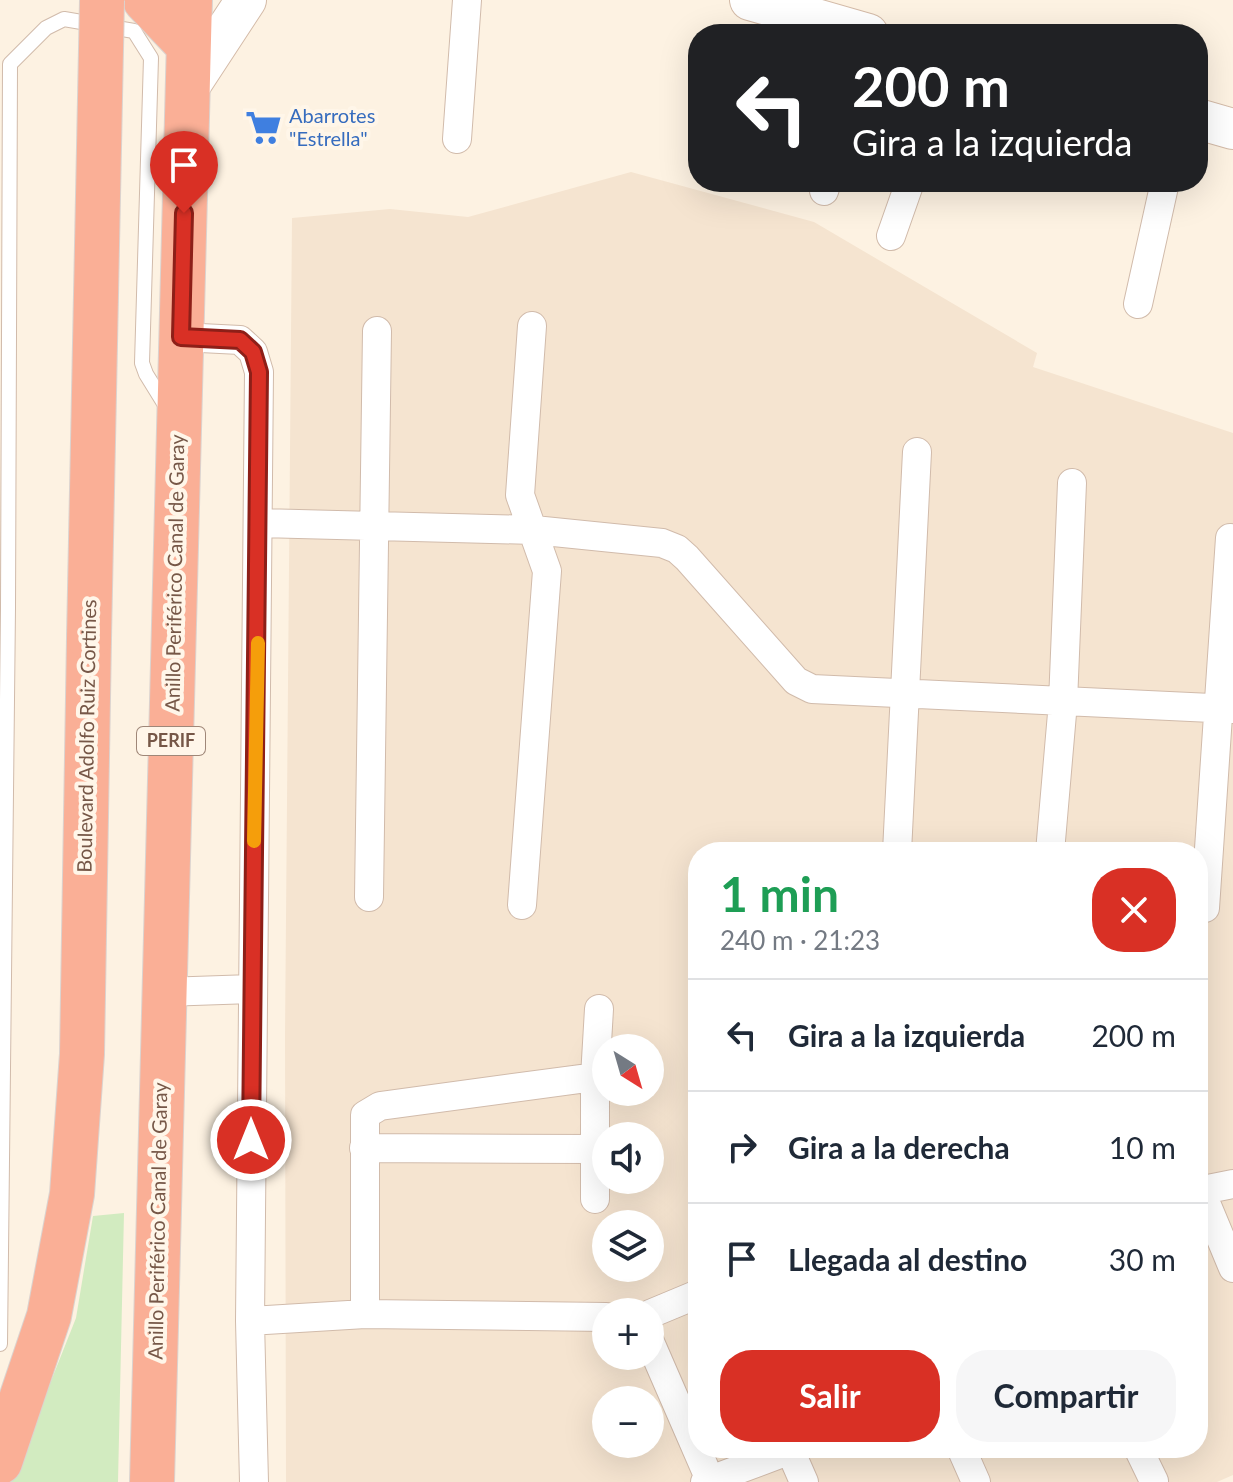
<!DOCTYPE html>
<html lang="es">
<meta charset="utf-8">
<style>
body{margin:0;font-family:Lato,sans-serif;background:#f6f6f7;color:#1f2937;height:100vh;display:flex;flex-direction:column;font-size:30px;white-space:nowrap}
*{box-sizing:border-box;margin:0}
p{font-size:26px;color:#747a83}
.icon{flex:none;width:44px;height:44px;fill:none;stroke:currentColor;stroke-width:2;stroke-linecap:round;stroke-linejoin:round}
.map{position:relative;flex:1;overflow:hidden}
.panel{position:absolute;left:688px;top:842px;width:520px;height:616px;display:flex;flex-direction:column;background:#fff;border-radius:32px;box-shadow:0 8px 32px #0002}
.panel>*{flex:none}
.hud{position:absolute;left:688px;top:24px;width:520px;height:168px;border-radius:32px;box-shadow:0 8px 32px #0002;background:#202124;color:#fff;overflow:hidden}
.needle{width:52px;rotate:143deg}
.tools{position:absolute;left:592px;top:1034px;display:grid;gap:16px}
.tools a{display:grid;place-items:center;width:72px;height:72px;border-radius:50%;background:#fff;box-shadow:0 8px 32px #0002;font-size:40px}
.pin{position:absolute;display:grid;place-items:center;width:68px;height:68px;color:#fff;margin:-82px -34px;border-radius:50% 50% 50% 0;rotate:-45deg;box-shadow:0 0 8px #0007}
.pin .icon{rotate:45deg}
.me{position:absolute;width:88px;margin:-44px;rotate:0deg;stroke-linejoin:round;filter:drop-shadow(0 0 6px #0008)}
.turn{display:flex;align-items:center;gap:28px;height:168px;padding:0 32px;font-size:36px}
.turn .icon{width:104px;height:104px;stroke-width:2.5}
.turn b{display:block;font-size:56px;line-height:68px}
.round{display:grid;place-items:center;flex:none;width:84px;height:84px;border-radius:32px;background:#f6f6f7}
.head{display:flex;align-items:center;justify-content:space-between;height:136px;padding:0 32px}
h1{font-size:48px;font-weight:700;line-height:60px;color:#1e9e55}
.cta{display:flex;gap:16px;margin-top:auto;padding:16px 32px}
.cta a{flex:1;height:92px;border-radius:32px;background:#d93025;color:#fff;font-size:32px;font-weight:700;line-height:92px;text-align:center}
.cta a+a{background:#f6f6f7;color:#1f2937}
ul{padding:0;list-style:none}
li{display:flex;align-items:center;gap:24px;height:112px;padding:0 32px;border-top:2px solid #e0e1e3}
li div{flex:1}
li b{display:block;font-size:30px}
li em{font-style:normal}
.map>svg:first-child{display:block}
.residential{fill:#f5e4d0;fill-rule:evenodd}
.green{fill:#d2ebc0}
.lines{fill:none;stroke-linecap:round;stroke-linejoin:round}
.lane-casing{stroke:#d1bbab;stroke-width:16}
.street-casing{stroke:#d1bbab;stroke-width:30}
.secondary-casing{stroke:#d4bba8;stroke-width:42}
.highway-casing{stroke:#dbd3cf;stroke-width:46}
.lane{stroke:#fff;stroke-width:14}
.street{stroke:#fff;stroke-width:28}
.secondary{stroke:#fff;stroke-width:40}
.highway{stroke:#faaf96;stroke-width:44}
.highway-bridge-casing{stroke:#dbd3cf;stroke-width:46;stroke-linecap:butt}
.highway-bridge{stroke:#faaf96;stroke-width:44}
.route-casing{stroke:#8d1f18;stroke-width:20}
.route{stroke:#d93025;stroke-width:14}
.slow{stroke:#f59e0b;stroke-width:14}
.labels{text-anchor:middle;stroke-width:8;stroke-linejoin:round;paint-order:stroke}
.shield{fill:#fff6e9;stroke:#9f8778;stroke-width:2}
.shield-label{font-size:18px;font-weight:bold;fill:#765747}
.shop-label{font-size:20px;fill:#366cbe;stroke:#fff6e9;text-anchor:start}
.street-label{font-size:20px;fill:#765747;stroke:#fff6e9}
</style>
<div class="map">
<svg width="1233" height="1482" viewBox="0 0 1233 1482">
<rect width="100%" height="100%" fill="#fdf2e2"/>
<path class="residential" d="M 631,172 L 814,222 L 1037,353 L 1033,367 L 1233,433 L 1233,1475 L 1217,1482 L 286,1482 L 285,1036 L 292,218 L 390,209 L 468,217 ZM 698,852 L 1198,852 L 1198,1448 L 698,1448 ZM 606,1048 L 650,1048 L 650,1092 L 606,1092 ZM 606,1136 L 650,1136 L 650,1180 L 606,1180 ZM 606,1224 L 650,1224 L 650,1268 L 606,1268 ZM 606,1312 L 650,1312 L 650,1356 L 606,1356 ZM 606,1400 L 650,1400 L 650,1444 L 606,1444 Z"/>
<path class="green" d="M 124,1213 L 118,1482 L 11,1482 L 76,1318 L 93,1216 Z"/>
<g class="lines">
<defs>
<path id="lane" d="M 0,1344 L 8,608 L 10,64 L 46,28 L 64,19 L 134,31 L 151,58 L 142,363 L 146,374 L 167,408"/>
<path id="street" d="M 457,139 L 467,0
M 824,191 L 827,182
M 891,236 L 910,182
M 1138,304 L 1165,182
M 181,337 L 240,340 L 253,352 L 259,372 L 250,1321 L 254,1482
M 260,523 L 534,530 L 662,543 L 677,549 L 687,558 L 796,681 L 812,689 L 1233,709
M 897,852 L 917,452
M 1050,852 L 1063,702 L 1072,483
M 369,897 L 377,331
M 522,905 L 547,571 L 520,495 L 532,326
M 1205,908 L 1230,538
M 164,992 L 252,989
M 364,1148 L 594,1149
M 1198,1191 L 1233,1184
M 1201,1191 L 1233,1268
M 595,1199 L 595,1077 L 599,1009
M 365,1314 L 365,1115 L 380,1106 L 595,1077
M 650,1314 L 698,1294
M 250,1321 L 365,1314 L 606,1317
M 650,1342 L 710,1480
M 961,1448 L 976,1482
M 1138,1448 L 1154,1481
M 790,1450 L 804,1482
M 705,1482 L 796,1448"/>
<path id="secondary" d="M 750,0 L 868,34
M 187,90 L 246,0
M 1198,119 L 1233,129"/>
<path id="highway" d="M 145,0 L 188,45
M 0,1462 L 49,1316 L 72,1194 L 82,1054 L 89,638
M 152,1482 L 190,0"/>
</defs>
<use href="#lane" class="lane-casing"/>
<use href="#street" class="street-casing"/>
<use href="#secondary" class="secondary-casing"/>
<use href="#highway" class="highway-casing"/>
<use href="#lane" class="lane"/>
<use href="#street" class="street"/>
<use href="#secondary" class="secondary"/>
<use href="#highway" class="highway"/>
<defs>
<path id="highway-bridge" d="M 89,638 L 102,0"/>
</defs>
<use href="#highway-bridge" class="highway-bridge-casing"/>
<use href="#highway-bridge" class="highway-bridge"/>
</g>
<g class="lines">
<defs>
<path id="route" d="M 184,213 L 181,337 L 240,340 L 253,352 L 259,372 L 251,1140"/>
</defs>
<use href="#route" class="route-casing"/>
<use href="#route" class="route"/>
<path class="slow" d="M 254,841 L 258,643"/>
</g>
<defs>
<symbol id="supermarket-bare" viewBox="-9 -9 18 18"><path d="M-6-5.5h2.5l.6 2H6L4.5 2H-2.5L-4.4-4H-6ZM-1.5 3.2a1.3 1.3 0 1 0 .1 0ZM3 3.2a1.3 1.3 0 1 0 .1 0Z" fill="#3f7fe0" stroke="#fff6e9" stroke-width="2.5" paint-order="stroke"/></symbol>
</defs>
<g fill-rule="evenodd">
<use href="#supermarket-bare" x="238" y="102" width="51" height="51"/>
</g>
<g class="labels">
<rect class="shield" x="137" y="727" width="68" height="28" rx="6"/>
<g class="shield-label">
<text x="171" y="747">PERIF</text>
</g>
<g class="shop-label">
<text x="289" y="123">Abarrotes<tspan x="289" dy="23">"Estrella"</tspan></text>
</g>
<g class="street-label">
<text transform="translate(175 573) rotate(-89)" y="7">Anillo Periférico Canal de Garay</text>
<text transform="translate(87 736) rotate(-89)" y="7">Boulevard Adolfo Ruiz Cortines</text>
<text transform="translate(158 1221) rotate(-89)" y="7">Anillo Periférico Canal de Garay</text>
</g>
</g>
</svg>
<div class="tools">
<a><svg class="needle" viewBox="-14 -14 28 28"><path d="M0-13l5 13h-10z" fill="#e53935"/><path d="M0 13l5-13h-10z" fill="#747a83"/></svg></a>
<a><svg class="icon" aria-label="sound" viewBox="0 0 24 24"><path d="M4 9h4l5-4v14l-5-4H4zM17 9q2 3 0 6"/></svg></a>
<a><svg class="icon" aria-label="layers" viewBox="0 0 24 24"><path d="M12 4l9 5-9 5-9-5zM3 14l9 5 9-5"/></svg></a>
<a>+</a>
<a>−</a>
</div>
<div class="pin" style="left:184px;top:213px;background:#d93025"><svg class="icon" aria-label="arrive" viewBox="0 0 24 24"><path d="M6 21V4h12l-3 4 3 4H6"/></svg></div>
<svg class="me" style="left:251px;top:1140px" viewBox="-20 -20 40 40"><circle r="17" fill="#d93025" stroke="#fff" stroke-width="3"/><path d="M0-11L8 9 0 5-8 9z" fill="#fff"/></svg>
<div class="hud">
<div class="turn"><svg class="icon" aria-label="left" viewBox="0 0 24 24"><path d="M17 20v-9H6M10 6l-5 5 5 5"/></svg><div><b>200 m</b>Gira a la izquierda</div></div>
</div>
<section class="panel">
<div class="head"><div><h1>1 min</h1><p>240 m · 21:23</p></div><a class="round" style="background:#d93025;color:#fff"><svg class="icon" aria-label="close" viewBox="0 0 24 24"><path d="M6 6l12 12M18 6L6 18"/></svg></a></div>
<ul>
<li><svg class="icon" aria-label="left" viewBox="0 0 24 24"><path d="M17 20v-9H6M10 6l-5 5 5 5"/></svg><div><b>Gira a la izquierda</b></div><em>200 m</em></li>
<li><svg class="icon" aria-label="right" viewBox="0 0 24 24"><path d="M7 20v-9h11M14 6l5 5-5 5"/></svg><div><b>Gira a la derecha</b></div><em>10 m</em></li>
<li><svg class="icon" aria-label="arrive" viewBox="0 0 24 24"><path d="M6 21V4h12l-3 4 3 4H6"/></svg><div><b>Llegada al destino</b></div><em>30 m</em></li>
</ul>
<div class="cta"><a>Salir</a><a>Compartir</a></div>
</section>
</div>
